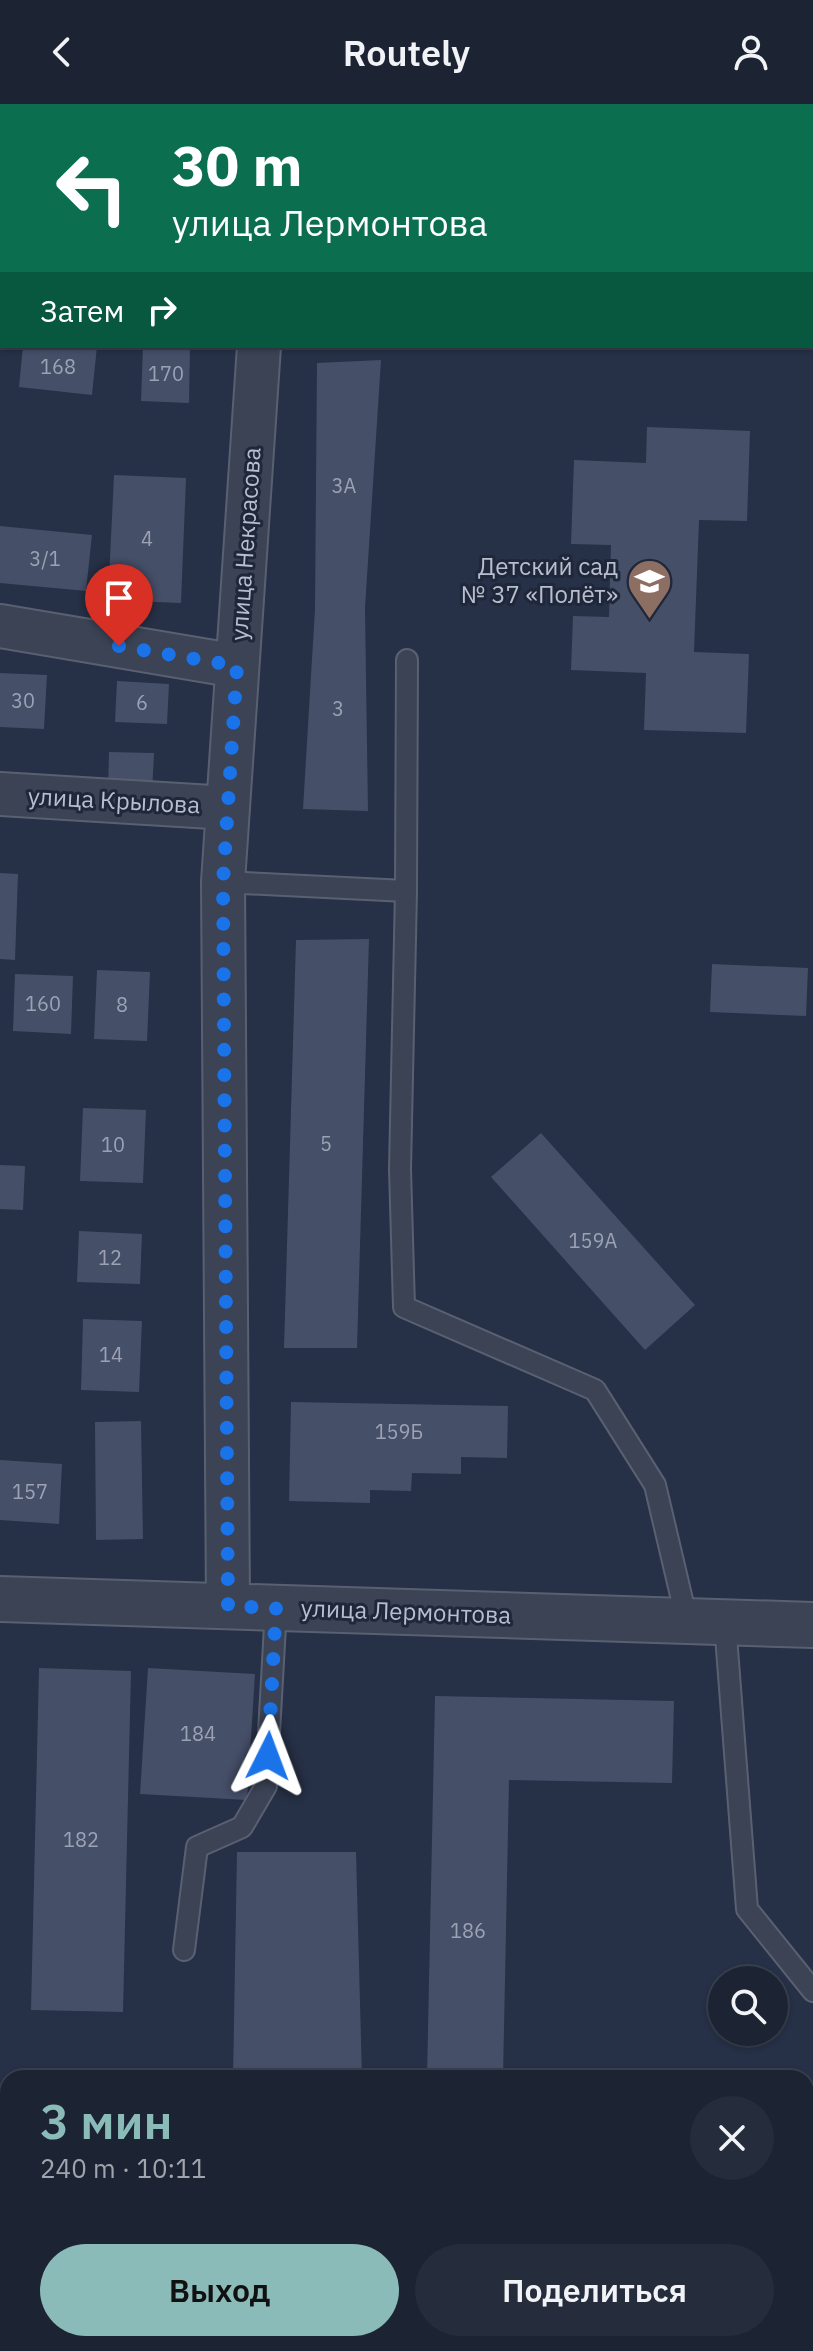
<!DOCTYPE html>
<html lang="ru">
<meta charset="utf-8">
<style>
body{margin:0;font-family:"IBM Plex Sans",sans-serif;background:#252c3c;color:#f1f3f6;height:100vh;display:flex;flex-direction:column;font-size:30px;white-space:nowrap}
*{box-sizing:border-box;margin:0}
p{font-size:26px;color:#a0a4ac}
.icon{flex:none;width:44px;height:44px;fill:none;stroke:currentColor;stroke-width:2;stroke-linecap:round;stroke-linejoin:round}
.map{position:relative;flex:1;overflow:hidden}
.panel{position:absolute;left:0px;top:1966px;width:814px;height:282px;display:flex;flex-direction:column;background:#1c2434;border-radius:24px 24px 0 0;box-shadow:0 2px 6px #0004,0 0 0 2px #3a414f}
.panel>*{flex:none}
.banner{position:absolute;left:0px;top:0px;width:814px;height:244px;box-shadow:0 2px 6px #0004,0 0 0 2px #3a414f;background:#0b6e4f;color:#fff;overflow:hidden}
.tools{position:absolute;left:708px;top:1862px;display:grid;gap:16px}
.tools a{display:grid;place-items:center;width:80px;height:80px;border-radius:50%;background:#1c2434;box-shadow:0 2px 6px #0004,0 0 0 2px #3a414f;font-size:40px}
.pin{position:absolute;display:grid;place-items:center;width:68px;height:68px;color:#fff;margin:-82px -34px;border-radius:50% 50% 50% 0;rotate:-45deg;box-shadow:0 0 8px #0007}
.pin .icon{rotate:45deg}
.me{position:absolute;width:88px;margin:-44px;rotate:3deg;stroke-linejoin:round;filter:drop-shadow(0 0 6px #0008)}
.turn{display:flex;align-items:center;gap:28px;height:168px;padding:0 40px;font-size:36px}
.turn .icon{width:104px;height:104px;stroke-width:2.5}
.turn b{display:block;font-size:56px;line-height:68px}
.then{display:flex;align-items:center;height:76px;padding:0 40px;background:#0003;gap:16px;font-size:30px}
.round{display:grid;place-items:center;flex:none;width:84px;height:84px;border-radius:42px;background:#252c3c}
.head{display:flex;align-items:center;justify-content:space-between;height:136px;padding:0 40px}
h1{font-size:48px;font-weight:600;line-height:60px;color:#8bbbb9}
.button{display:flex;gap:16px;margin-top:auto;padding:16px 40px}
.button a{flex:1;height:92px;border-radius:48px;background:#8bbbb9;color:#111;font-size:32px;font-weight:600;line-height:92px;text-align:center}
.button a+a{background:#252c3c;color:#f1f3f6}
header{display:flex;justify-content:space-between;align-items:center;height:104px;padding:0 40px;background:#1c2434;font-size:36px;font-weight:600}
.map>svg:first-child{display:block}
.building{fill:#454f68}
.lines{fill:none;stroke-linecap:round;stroke-linejoin:round}
.service-casing{stroke:#596072;stroke-width:24}
.minor-casing{stroke:#596072;stroke-width:46}
.tertiary-casing{stroke:#596072;stroke-width:48}
.service{stroke:#3b4355;stroke-width:20}
.minor{stroke:#3b4355;stroke-width:42}
.tertiary{stroke:#3b4355;stroke-width:44}
.route{stroke:#1a73e8;stroke-width:14;stroke-dasharray:0 25.2}
.labels{text-anchor:middle;stroke-width:6;stroke-linejoin:round;paint-order:stroke}
.number-label{font-size:20px;fill:#9ca2b4}
.street-label{font-size:24px;fill:#b9bece;stroke:#1f273b}
.poi-label{font-size:24px;fill:#b9bece;stroke:#1f273b;text-anchor:end}
</style>
<header><svg class="icon" aria-label="back" viewBox="0 0 24 24"><path d="M15 5l-7 7 7 7"/></svg>Routely<svg class="icon" aria-label="person" viewBox="0 0 24 24"><circle cx="12" cy="8" r="4"/><path d="M4 21q1-7 8-7t8 7"/></svg></header>
<div class="map">
<svg width="813" height="2247" viewBox="0 0 813 2247">
<rect width="100%" height="100%" fill="#263046"/>
<path class="building" d="M 23,242 L 97,242 L 92,291 L 19,283 Z
M 143,242 L 190,242 L 189,299 L 141,297 Z
M 381,256 L 365,504 L 368,707 L 303,705 L 315,505 L 317,259 Z
M 647,323 L 750,327 L 747,417 L 699,416 L 694,548 L 749,550 L 746,629 L 644,626 L 646,569 L 571,566 L 573,512 L 609,513 L 611,441 L 571,440 L 574,356 L 646,359 Z
M 114,371 L 186,374 L 181,499 L 108,496 Z
M 0,422 L 92,431 L 86,487 L 0,479 Z
M 0,569 L 47,571 L 44,625 L 0,623 Z
M 117,577 L 169,580 L 167,620 L 115,618 Z
M 109,648 L 154,649 L 152,689 L 108,687 Z
M 0,769 L 18,770 L 15,856 L 0,855 Z
M 369,835 L 357,1244 L 284,1244 L 296,836 Z
M 712,860 L 808,864 L 806,912 L 710,908 Z
M 97,866 L 150,868 L 147,937 L 94,935 Z
M 15,870 L 73,872 L 71,930 L 13,927 Z
M 83,1004 L 146,1006 L 143,1079 L 80,1077 Z
M 541,1029 L 695,1201 L 645,1246 L 491,1073 Z
M 0,1061 L 25,1062 L 23,1106 L 0,1105 Z
M 79,1127 L 142,1130 L 140,1180 L 77,1178 Z
M 83,1215 L 142,1217 L 139,1288 L 81,1286 Z
M 291,1298 L 508,1302 L 507,1354 L 461,1353 L 461,1370 L 412,1369 L 411,1387 L 370,1386 L 370,1399 L 289,1397 Z
M 141,1317 L 143,1435 L 96,1436 L 95,1318 Z
M 0,1356 L 62,1360 L 59,1420 L 0,1416 Z
M 39,1564 L 131,1567 L 123,1908 L 31,1906 Z
M 148,1564 L 255,1570 L 247,1696 L 140,1690 Z
M 435,1592 L 674,1597 L 672,1679 L 509,1676 L 503,1974 L 427,1974 Z
M 237,1748 L 356,1748 L 362,1974 L 233,1974 Z"/>
<g class="lines">
<defs>
<path id="service" d="M 223,778 L 406,787 L 400,1065 L 404,1203 L 595,1286 L 655,1381 L 687,1517
M 406,787 L 407,556
M 725,1519 L 747,1805 L 813,1887
M 184,1846 L 197,1743 L 242,1723 L 266,1682 L 276,1504"/>
<path id="minor" d="M 0,522 L 237,562
M 0,690 L 228,704
M 228,1502 L 223,778 L 259,242"/>
<path id="tertiary" d="M 0,140 L 2,140
M 812,184 L 813,184
M 0,1495 L 813,1521"/>
</defs>
<use href="#service" class="service-casing"/>
<use href="#minor" class="minor-casing"/>
<use href="#tertiary" class="tertiary-casing"/>
<use href="#service" class="service"/>
<use href="#minor" class="minor"/>
<use href="#tertiary" class="tertiary"/>
</g>
<g class="lines">
<path class="route" d="M 119,542 L 237,562 L 223,778 L 228,1502 L 276,1504 L 268,1652"/>
</g>
<defs>
<symbol id="school-pin" viewBox="-11 -11 22 30"><path d="M0 17L-7.5 6A9.5 9.5 0 1 1 7.5 6Z" fill="#8d6e63" stroke="#1f273b"/><path d="M0-5L7-2L0 1L-7-2ZM-4 1L0 2.5L4 1V4Q0 6-4 4Z" fill="#fff"/></symbol>
</defs>
<g fill-rule="evenodd">
<use href="#school-pin" x="624" y="452" width="51" height="69"/>
</g>
<g class="labels">
<g class="number-label">
<text x="58" y="270">168</text>
<text x="166" y="277">170</text>
<text x="344" y="389">3А</text>
<text x="147" y="442">4</text>
<text x="45" y="462">3/1</text>
<text x="23" y="604">30</text>
<text x="142" y="606">6</text>
<text x="338" y="612">3</text>
<text x="43" y="907">160</text>
<text x="122" y="908">8</text>
<text x="326" y="1047">5</text>
<text x="113" y="1048">10</text>
<text x="593" y="1144">159А</text>
<text x="110" y="1161">12</text>
<text x="111" y="1258">14</text>
<text x="399" y="1335">159Б</text>
<text x="30" y="1395">157</text>
<text x="198" y="1637">184</text>
<text x="81" y="1743">182</text>
<text x="468" y="1834">186</text>
</g>
<g class="street-label">
<text transform="translate(246 440) rotate(-86)" y="8">улица Некрасова</text>
<text transform="translate(114 697) rotate(3)" y="8">улица Крылова</text>
<text transform="translate(406 1508) rotate(2)" y="8">улица Лермонтова</text>
</g>
<g class="poi-label">
<text x="618" y="471">Детский сад<tspan x="618" dy="28">№ 37 «Полёт»</tspan></text>
</g>
</g>
</svg>
<div class="tools">
<a><svg class="icon" aria-label="search" viewBox="0 0 24 24"><circle cx="10" cy="10" r="6"/><path d="M15 15l6 6"/></svg></a>
</div>
<div class="pin" style="left:119px;top:542px;background:#d93025"><svg class="icon" aria-label="arrive" viewBox="0 0 24 24"><path d="M6 21V4h12l-3 4 3 4H6"/></svg></div>
<svg class="me" style="left:268px;top:1652px" viewBox="-20 -20 40 40"><path d="M0-17L14 15 0 8-14 15z" fill="#1a73e8" stroke="#fff" stroke-width="4"/></svg>
<div class="banner">
<div class="turn"><svg class="icon" aria-label="left" viewBox="0 0 24 24"><path d="M17 20v-9H6M10 6l-5 5 5 5"/></svg><div><b>30 m</b>улица Лермонтова</div></div>
<div class="then">Затем<svg class="icon" aria-label="right" viewBox="0 0 24 24"><path d="M7 20v-9h11M14 6l5 5-5 5"/></svg></div>
</div>
<section class="panel">
<div class="head"><div><h1>3 мин</h1><p>240 m · 10:11</p></div><a class="round"><svg class="icon" aria-label="close" viewBox="0 0 24 24"><path d="M6 6l12 12M18 6L6 18"/></svg></a></div>
<div class="button"><a>Выход</a><a>Поделиться</a></div>
</section>
</div>
